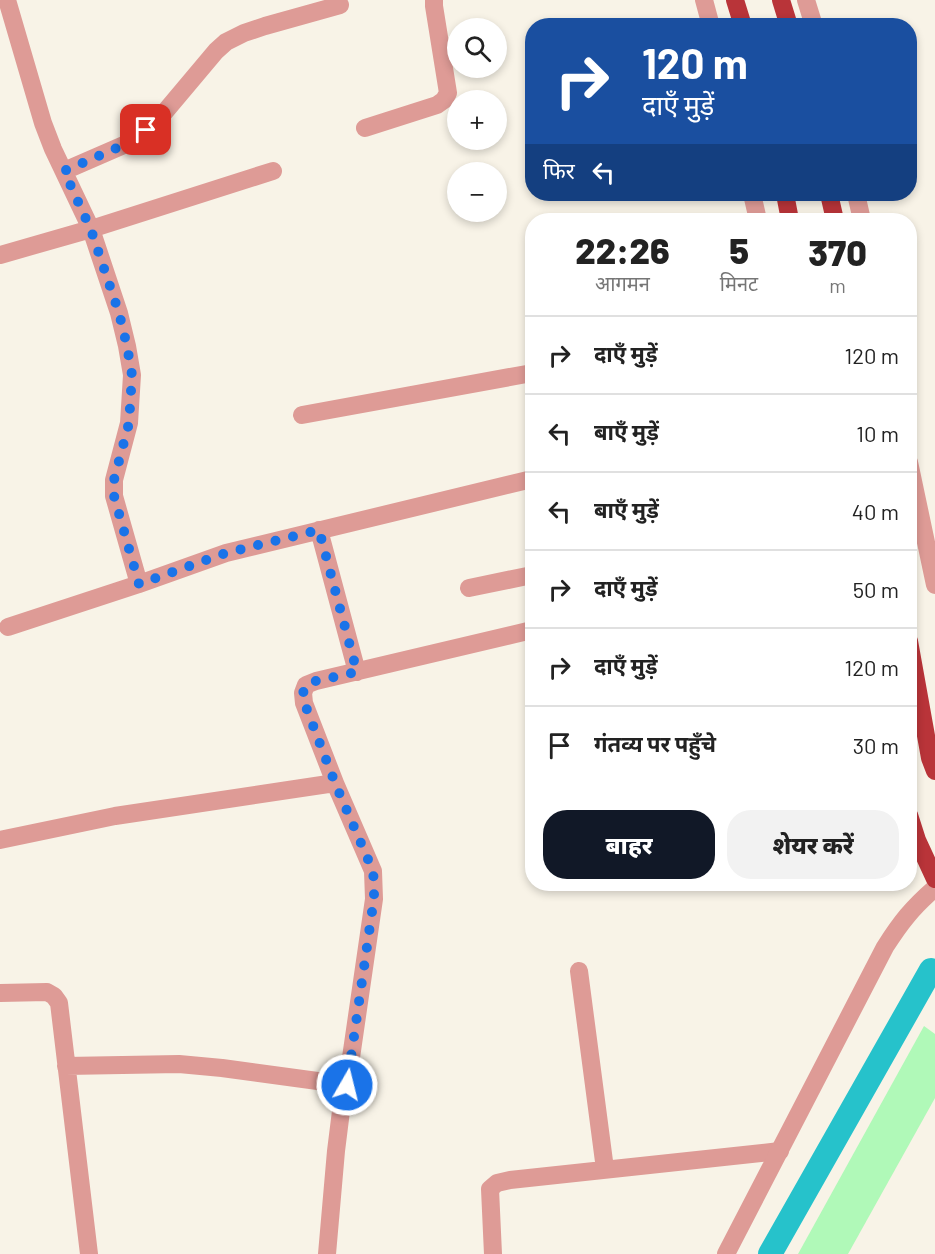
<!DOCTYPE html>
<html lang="hi">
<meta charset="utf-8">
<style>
body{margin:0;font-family:Barlow,"Noto Sans Devanagari",sans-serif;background:#f2f2f2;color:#222;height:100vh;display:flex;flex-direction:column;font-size:22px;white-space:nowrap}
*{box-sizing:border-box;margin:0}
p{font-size:20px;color:#767676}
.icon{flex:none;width:33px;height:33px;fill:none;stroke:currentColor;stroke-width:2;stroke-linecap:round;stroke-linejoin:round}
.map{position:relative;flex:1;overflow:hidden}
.panel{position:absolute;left:525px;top:213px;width:392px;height:678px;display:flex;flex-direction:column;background:#fff;border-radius:24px;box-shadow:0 3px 9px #0003}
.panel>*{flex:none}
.top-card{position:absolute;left:525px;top:18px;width:392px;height:183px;border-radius:24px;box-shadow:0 3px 9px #0003;background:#1a4fa0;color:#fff;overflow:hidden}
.tools{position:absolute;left:447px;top:18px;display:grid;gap:12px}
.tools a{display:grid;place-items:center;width:60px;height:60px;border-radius:50%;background:#fff;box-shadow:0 3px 9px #0003;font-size:30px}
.pin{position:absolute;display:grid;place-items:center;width:51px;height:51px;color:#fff;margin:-26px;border-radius:12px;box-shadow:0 3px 9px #0006}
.me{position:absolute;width:66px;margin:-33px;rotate:8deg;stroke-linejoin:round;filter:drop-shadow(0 0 4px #0008)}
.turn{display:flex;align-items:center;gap:21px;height:126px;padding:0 18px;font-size:27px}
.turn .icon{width:78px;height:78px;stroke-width:2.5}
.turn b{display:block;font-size:42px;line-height:51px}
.then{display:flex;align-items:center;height:57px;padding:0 18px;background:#0003;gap:12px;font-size:22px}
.eta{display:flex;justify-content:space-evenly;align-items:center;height:102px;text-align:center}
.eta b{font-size:36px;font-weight:800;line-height:42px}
.cta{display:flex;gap:12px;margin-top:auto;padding:12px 18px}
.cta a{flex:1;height:69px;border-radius:24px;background:#111827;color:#fff;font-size:24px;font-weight:800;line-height:69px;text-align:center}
.cta a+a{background:#f2f2f2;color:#222}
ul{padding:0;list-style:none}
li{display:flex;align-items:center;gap:18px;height:78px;padding:0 18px;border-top:2px solid #e0e0e0}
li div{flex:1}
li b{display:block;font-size:22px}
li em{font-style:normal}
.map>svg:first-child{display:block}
.green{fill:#b0f9b8}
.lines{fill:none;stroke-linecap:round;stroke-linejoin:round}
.canal{stroke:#26c2cb;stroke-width:24}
.minor{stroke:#de9b96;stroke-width:18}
.tertiary{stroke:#de9b96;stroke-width:18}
.trunk{stroke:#b93439;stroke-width:18}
.route{stroke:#1a73e8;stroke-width:10;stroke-dasharray:0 18}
</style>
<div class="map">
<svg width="935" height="1254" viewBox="0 0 935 1254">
<rect width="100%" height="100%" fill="#f8f3e7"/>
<path class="green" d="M 924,1026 L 935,1034 L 935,1098 L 848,1254 L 798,1254 Z"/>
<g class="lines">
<path class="canal" d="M 770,1254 L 931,970"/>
<path class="minor" d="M 7,0 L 43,123 L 53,149 L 91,229 L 119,313 L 127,346 L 132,375 L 129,423 L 114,480 L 114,496 L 139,584
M 365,128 L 437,105 L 444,100 L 448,93 L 434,6 L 434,0
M 64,171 L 133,141 L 146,131 L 158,120 L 216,51 L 226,42 L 244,33 L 265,26 L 340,5
M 0,255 L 91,229 L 273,171
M 302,415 L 532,373
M 319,530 L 357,672
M 469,588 L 532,575
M 8,627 L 139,584 L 226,553 L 532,479
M 0,840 L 115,816 L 335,783 L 304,703 L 303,693 L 306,685 L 316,681 L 532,630
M 579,971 L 605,1169
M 0,993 L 47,992 L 54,996 L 59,1003 L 89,1254
M 66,1066 L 179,1064 L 222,1068 L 347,1085
M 327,1254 L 336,1151 L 341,1111 L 347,1085 L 374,899 L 373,871 L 335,783
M 493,1254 L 490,1189 L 497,1183 L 510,1180 L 780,1151"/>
<path class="tertiary" d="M 704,0 L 711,26
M 806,0 L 814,26
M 752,194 L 758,220
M 856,194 L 862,220
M 909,462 L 935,585
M 726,1254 L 885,947 C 901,922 912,908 935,888"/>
<path class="trunk" d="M 735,0 L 743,26
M 781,0 L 789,26
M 785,194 L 790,220
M 829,194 L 835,220
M 909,641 L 930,758 L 935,771
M 909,815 L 917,840 L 935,879"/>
</g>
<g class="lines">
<path class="route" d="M 146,130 L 133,141 L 64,171 L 91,230 L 119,313 L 127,346 L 132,375 L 129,423 L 114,480 L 114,496 L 139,584 L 226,553 L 319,530 L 357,672 L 316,681 L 306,685 L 303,693 L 304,702 L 335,783 L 373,871 L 374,884 L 374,898 L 347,1085"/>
</g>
</svg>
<div class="tools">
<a><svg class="icon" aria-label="search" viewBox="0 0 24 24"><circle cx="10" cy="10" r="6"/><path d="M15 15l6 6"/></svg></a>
<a>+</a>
<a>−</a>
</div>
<div class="pin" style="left:146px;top:130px;background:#d93025"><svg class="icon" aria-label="arrive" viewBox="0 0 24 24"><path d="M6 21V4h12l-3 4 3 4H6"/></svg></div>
<svg class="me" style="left:347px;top:1085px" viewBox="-20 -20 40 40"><circle r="17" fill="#1a73e8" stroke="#fff" stroke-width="3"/><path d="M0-11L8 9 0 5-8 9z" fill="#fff"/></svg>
<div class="top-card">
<div class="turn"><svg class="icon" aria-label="right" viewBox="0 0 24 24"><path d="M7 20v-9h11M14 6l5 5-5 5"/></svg><div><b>120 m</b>दाएँ मुड़ें</div></div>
<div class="then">फिर<svg class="icon" aria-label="left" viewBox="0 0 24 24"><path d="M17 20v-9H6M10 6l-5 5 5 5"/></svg></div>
</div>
<section class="panel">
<div class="eta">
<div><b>22:26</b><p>आगमन</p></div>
<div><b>5</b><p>मिनट</p></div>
<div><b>370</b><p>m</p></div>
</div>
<ul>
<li><svg class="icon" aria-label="right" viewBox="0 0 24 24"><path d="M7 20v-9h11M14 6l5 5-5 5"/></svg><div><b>दाएँ मुड़ें</b></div><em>120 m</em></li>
<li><svg class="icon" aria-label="left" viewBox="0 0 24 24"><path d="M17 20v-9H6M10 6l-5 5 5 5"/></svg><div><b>बाएँ मुड़ें</b></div><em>10 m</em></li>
<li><svg class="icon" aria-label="left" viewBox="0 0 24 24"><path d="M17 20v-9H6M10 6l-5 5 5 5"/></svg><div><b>बाएँ मुड़ें</b></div><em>40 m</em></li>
<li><svg class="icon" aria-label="right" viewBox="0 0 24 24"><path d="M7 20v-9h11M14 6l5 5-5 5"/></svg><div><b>दाएँ मुड़ें</b></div><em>50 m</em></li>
<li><svg class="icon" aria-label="right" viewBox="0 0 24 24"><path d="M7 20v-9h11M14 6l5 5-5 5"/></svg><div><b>दाएँ मुड़ें</b></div><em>120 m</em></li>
<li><svg class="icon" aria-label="arrive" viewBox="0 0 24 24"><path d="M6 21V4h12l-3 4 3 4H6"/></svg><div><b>गंतव्य पर पहुँचे</b></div><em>30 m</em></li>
</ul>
<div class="cta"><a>बाहर</a><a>शेयर करें</a></div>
</section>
</div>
